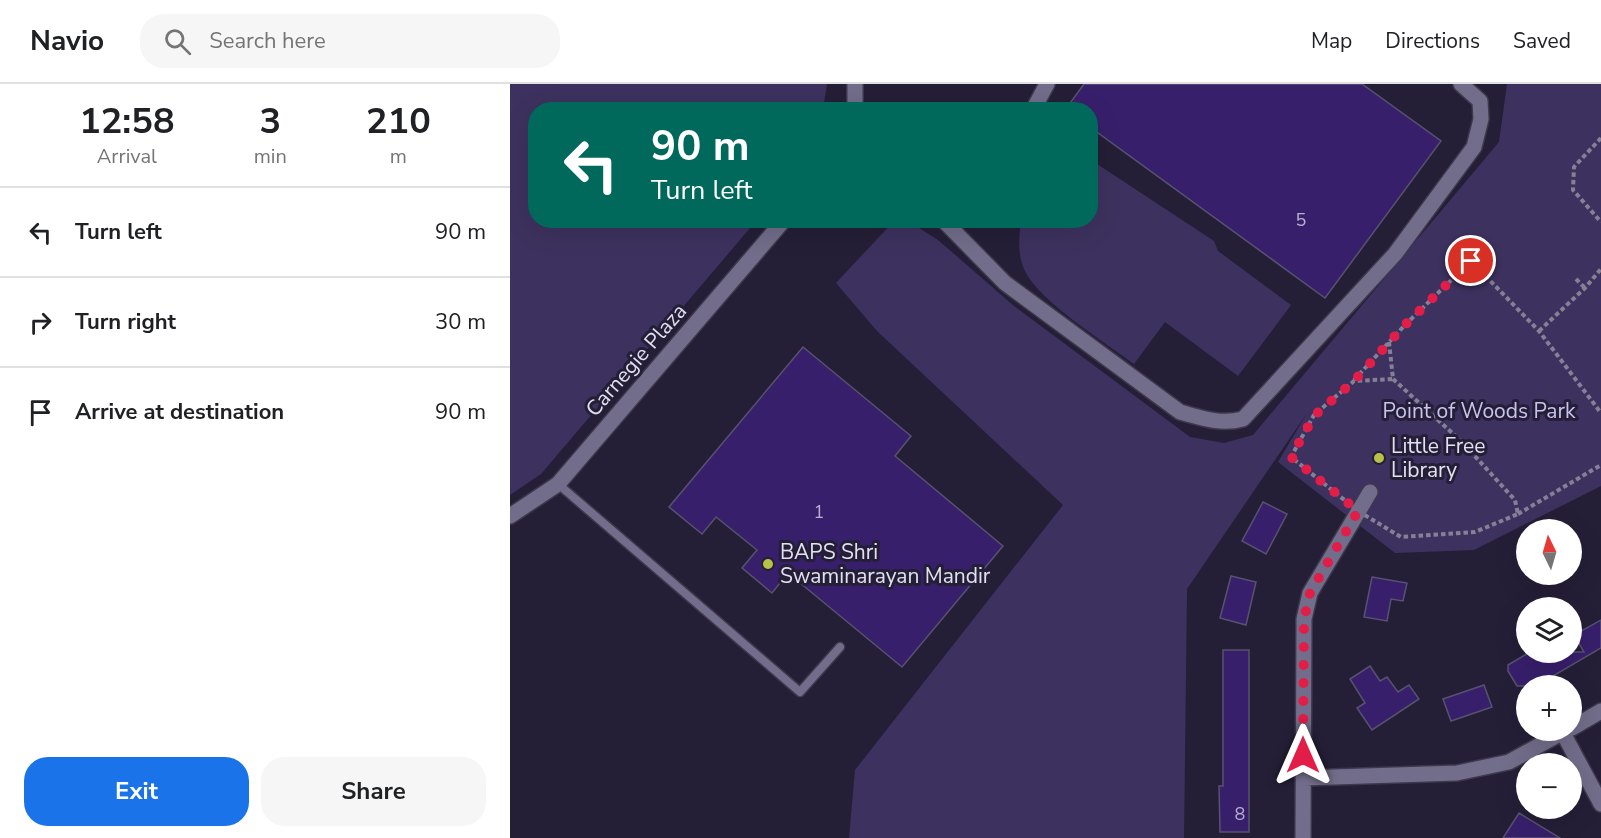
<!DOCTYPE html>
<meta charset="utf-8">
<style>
body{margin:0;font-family:"Nunito Sans",sans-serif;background:#f6f6f6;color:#202124;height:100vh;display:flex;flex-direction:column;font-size:22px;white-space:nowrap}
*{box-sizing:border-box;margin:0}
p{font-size:20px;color:#757577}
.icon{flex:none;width:33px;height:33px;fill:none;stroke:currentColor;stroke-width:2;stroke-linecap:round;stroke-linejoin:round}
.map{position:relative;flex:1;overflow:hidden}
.drawer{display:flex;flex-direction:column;background:#fff;width:510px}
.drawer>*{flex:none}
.guide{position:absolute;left:18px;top:18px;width:570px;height:126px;border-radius:24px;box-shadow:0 6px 24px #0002;background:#00695c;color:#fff;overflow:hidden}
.needle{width:39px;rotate:355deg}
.tools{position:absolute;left:1006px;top:435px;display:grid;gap:12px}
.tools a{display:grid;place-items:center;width:66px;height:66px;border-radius:50%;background:#fff;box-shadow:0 6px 24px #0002;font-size:30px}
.pin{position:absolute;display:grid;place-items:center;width:51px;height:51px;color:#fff;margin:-26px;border:3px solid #fff;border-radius:50%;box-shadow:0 2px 6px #0007}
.me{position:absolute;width:66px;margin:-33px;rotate:0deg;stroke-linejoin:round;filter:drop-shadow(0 0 4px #0008)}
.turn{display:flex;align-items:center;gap:21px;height:126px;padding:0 24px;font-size:27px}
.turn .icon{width:78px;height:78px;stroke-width:2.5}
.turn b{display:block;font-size:42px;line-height:51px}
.eta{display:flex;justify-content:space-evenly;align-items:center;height:102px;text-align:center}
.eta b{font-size:36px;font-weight:700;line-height:42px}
.primary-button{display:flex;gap:12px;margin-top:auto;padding:12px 24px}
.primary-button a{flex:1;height:69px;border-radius:24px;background:#1a73e8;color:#fff;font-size:24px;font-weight:700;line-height:69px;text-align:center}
.primary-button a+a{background:#f6f6f6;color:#202124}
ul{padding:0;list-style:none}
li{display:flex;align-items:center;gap:18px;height:90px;padding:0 24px;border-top:2px solid #e0e0e0}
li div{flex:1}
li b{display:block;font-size:22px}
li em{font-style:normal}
header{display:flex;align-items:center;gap:36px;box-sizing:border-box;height:84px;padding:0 30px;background:#fff;border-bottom:2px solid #e0e0e0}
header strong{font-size:28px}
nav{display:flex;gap:33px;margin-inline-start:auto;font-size:21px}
.search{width:420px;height:54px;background:#f6f6f6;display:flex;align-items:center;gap:15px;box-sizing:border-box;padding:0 21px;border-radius:24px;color:#757577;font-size:22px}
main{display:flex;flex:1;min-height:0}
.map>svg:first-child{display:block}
.green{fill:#3d325f}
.building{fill:#381f6c;stroke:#57526e;stroke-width:1.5}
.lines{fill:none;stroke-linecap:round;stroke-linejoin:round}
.service-casing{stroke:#3d384c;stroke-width:11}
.minor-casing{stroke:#3d384c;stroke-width:18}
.path{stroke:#848095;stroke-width:4;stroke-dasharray:4.5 3;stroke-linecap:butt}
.service{stroke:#726d8a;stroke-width:8}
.minor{stroke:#726d8a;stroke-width:15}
.route{stroke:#e11d48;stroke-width:10;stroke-dasharray:0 18}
.poi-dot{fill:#b8c147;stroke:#241f37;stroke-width:2}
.labels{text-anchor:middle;stroke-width:6;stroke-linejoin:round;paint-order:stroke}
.number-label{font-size:18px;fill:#b8b0d0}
.street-label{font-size:21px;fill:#e3e0f1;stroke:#241f37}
.park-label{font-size:21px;fill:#cac3ef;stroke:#241f37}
.poi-label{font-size:21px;fill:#e3e0f1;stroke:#241f37;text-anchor:start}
</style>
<header>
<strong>Navio</strong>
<div class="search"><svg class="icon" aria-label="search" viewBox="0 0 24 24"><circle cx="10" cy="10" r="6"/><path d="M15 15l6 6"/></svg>Search here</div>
<nav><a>Map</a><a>Directions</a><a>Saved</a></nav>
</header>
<main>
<section class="drawer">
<div class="eta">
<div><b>12:58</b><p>Arrival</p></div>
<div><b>3</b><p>min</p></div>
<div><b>210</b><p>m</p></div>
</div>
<ul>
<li><svg class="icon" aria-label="left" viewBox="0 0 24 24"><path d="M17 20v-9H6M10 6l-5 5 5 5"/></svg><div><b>Turn left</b></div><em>90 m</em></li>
<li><svg class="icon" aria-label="right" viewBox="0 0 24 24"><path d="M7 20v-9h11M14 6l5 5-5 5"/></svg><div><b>Turn right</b></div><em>30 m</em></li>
<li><svg class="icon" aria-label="arrive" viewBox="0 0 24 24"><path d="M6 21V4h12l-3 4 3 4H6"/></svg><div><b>Arrive at destination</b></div><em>90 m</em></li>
</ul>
<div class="primary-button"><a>Exit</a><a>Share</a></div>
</section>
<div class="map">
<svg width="1091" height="754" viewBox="0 0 1091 754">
<rect width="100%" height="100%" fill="#241f37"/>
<path class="green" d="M 0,0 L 317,0 L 313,25 L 26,26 L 26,136 L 246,137 L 31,390 L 0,411 Z
M 997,0 L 1091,0 L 1091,402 L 964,466 L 885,469 L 768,378 L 797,329 L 677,505 L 674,754 L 339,754 L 345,686 L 553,421 L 367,247 L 326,199 L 384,137 L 398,137 L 428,156 L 504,222 L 680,353 L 714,359 L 743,351 L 989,58 Z
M 581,76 L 704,157 L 708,167 L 781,221 L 728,292 L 655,238 L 624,280 C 595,258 530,218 515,187 C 507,171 509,153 511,137 L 580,136 Z"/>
<path class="building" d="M 574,0 L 852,0 L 931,57 L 815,214 L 580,43 L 580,26 L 555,26 Z
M 293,263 L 401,352 L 385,372 L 493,462 L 392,583 L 278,489 L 262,509 L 232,484 L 247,466 L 206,433 L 192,450 L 159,423 Z
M 753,418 L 777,430 L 756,470 L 732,457 Z
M 721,492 L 746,498 L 736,541 L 710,534 Z
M 862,493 L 897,499 L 893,517 L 881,515 L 877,537 L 854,533 Z
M 1091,536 L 1091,564 L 1026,602 L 1007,602 L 998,587 L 998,581 L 1020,568 L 1074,568 L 1064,551 Z
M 713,566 L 739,566 L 739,748 L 710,748 L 709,702 L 713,702 Z
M 860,582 L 870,597 L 877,593 L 888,608 L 899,601 L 909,615 L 862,646 L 847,624 L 855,619 L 840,595 Z
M 974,601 L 982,623 L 941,637 L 933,615 Z
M 1009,729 L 1050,754 L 993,754 Z"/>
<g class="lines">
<defs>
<path id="service" d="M 48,400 L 290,608 L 330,563"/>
<path id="minor" d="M 345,0 L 345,26
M 523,26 L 537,0
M 433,136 L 495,199 L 670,328 C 692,334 710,341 733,335 L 885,170 L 964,63 L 971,35 L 970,17 L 951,0
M 0,432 L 48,400 L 274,136
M 1062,644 L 1091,627
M 1053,649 L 1091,720
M 793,694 L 947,689 L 999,678 L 1057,646
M 793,754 L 794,535 L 800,509 L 860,408"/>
</defs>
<use href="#service" class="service-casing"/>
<use href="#minor" class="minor-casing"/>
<path class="path" d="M 1091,54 L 1064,83 L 1063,106 L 1091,138
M 1066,195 L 1075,204
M 1029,247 L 1075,204 L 1091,185
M 879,258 L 883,295
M 883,295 L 951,357 L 1005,416 L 1008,430 L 965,448 L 891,453 L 848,427 L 781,373 L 804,331 L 844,297 Z
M 844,296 L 895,241 L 961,177 L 1029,247 L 1091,329
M 1008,430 L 1091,381"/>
<use href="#service" class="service"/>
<use href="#minor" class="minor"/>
</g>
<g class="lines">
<path class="route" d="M 793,671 L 794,535 L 800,509 L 848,427 L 781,373 L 804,332 L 844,297 L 895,241 L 961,177"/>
</g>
<g class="poi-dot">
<circle cx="869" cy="374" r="6"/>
<circle cx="258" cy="480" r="6"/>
</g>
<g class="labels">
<g class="number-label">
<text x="791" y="142">5</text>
<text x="309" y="434">1</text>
<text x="730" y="736">8</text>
</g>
<g class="street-label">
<text transform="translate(126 276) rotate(-49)" y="7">Carnegie Plaza</text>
</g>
<g class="park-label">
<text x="969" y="334">Point of Woods Park</text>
</g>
<g class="poi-label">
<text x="881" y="369">Little Free<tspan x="881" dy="24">Library</tspan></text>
<text x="270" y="475">BAPS Shri<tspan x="270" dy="24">Swaminarayan Mandir</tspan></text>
</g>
</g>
</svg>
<div class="tools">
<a><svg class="needle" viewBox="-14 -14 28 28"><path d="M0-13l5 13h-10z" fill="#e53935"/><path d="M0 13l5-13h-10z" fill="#757577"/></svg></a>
<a><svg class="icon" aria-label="layers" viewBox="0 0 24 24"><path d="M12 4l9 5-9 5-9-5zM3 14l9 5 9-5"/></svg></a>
<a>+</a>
<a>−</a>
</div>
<div class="pin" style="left:961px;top:177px;background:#d93025"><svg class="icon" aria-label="arrive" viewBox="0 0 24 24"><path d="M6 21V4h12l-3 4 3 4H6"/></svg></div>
<svg class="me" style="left:793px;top:671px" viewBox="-20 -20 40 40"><path d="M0-17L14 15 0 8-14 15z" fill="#e11d48" stroke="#fff" stroke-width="4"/></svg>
<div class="guide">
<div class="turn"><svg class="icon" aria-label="left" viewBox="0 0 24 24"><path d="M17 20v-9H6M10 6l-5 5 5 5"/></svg><div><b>90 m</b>Turn left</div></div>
</div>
</div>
</main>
